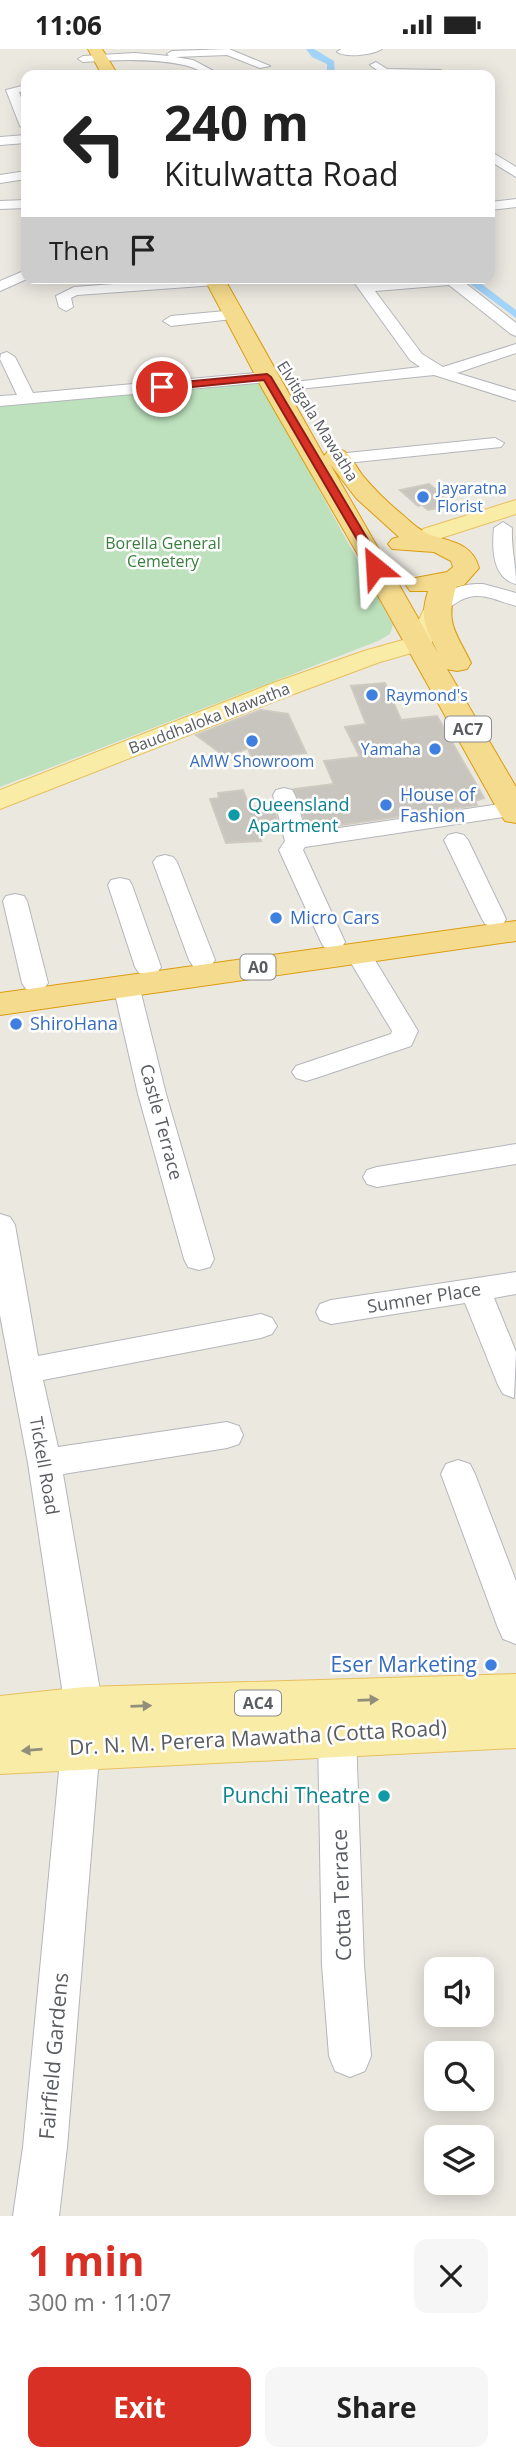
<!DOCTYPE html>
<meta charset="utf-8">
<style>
body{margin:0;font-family:"Open Sans",sans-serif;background:#f6f6f6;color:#222;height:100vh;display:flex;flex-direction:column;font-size:26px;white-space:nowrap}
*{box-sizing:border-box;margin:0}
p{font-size:23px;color:#767676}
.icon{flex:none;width:38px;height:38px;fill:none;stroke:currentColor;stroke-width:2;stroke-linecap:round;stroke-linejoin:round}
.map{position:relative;height:2167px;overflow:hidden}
.panel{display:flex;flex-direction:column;background:#fff;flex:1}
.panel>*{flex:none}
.hud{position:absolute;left:21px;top:21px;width:474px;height:214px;border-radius:14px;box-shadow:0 4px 18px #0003;background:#fff;color:#222;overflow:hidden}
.fabs{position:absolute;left:424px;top:1908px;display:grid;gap:14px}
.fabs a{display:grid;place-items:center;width:70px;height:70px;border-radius:14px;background:#fff;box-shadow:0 4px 18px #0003;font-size:35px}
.pin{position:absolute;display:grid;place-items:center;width:60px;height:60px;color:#fff;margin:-30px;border:4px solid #fff;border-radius:50%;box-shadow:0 2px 7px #0007}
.me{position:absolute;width:77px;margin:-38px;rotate:333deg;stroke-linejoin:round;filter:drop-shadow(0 0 5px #0008)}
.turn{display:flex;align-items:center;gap:24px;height:147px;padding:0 28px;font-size:32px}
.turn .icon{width:91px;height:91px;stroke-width:2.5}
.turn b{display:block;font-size:49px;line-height:60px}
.then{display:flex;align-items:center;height:66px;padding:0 28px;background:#0003;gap:14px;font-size:26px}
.round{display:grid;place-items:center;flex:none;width:74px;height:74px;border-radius:14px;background:#f6f6f6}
.headline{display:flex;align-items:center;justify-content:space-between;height:119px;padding:0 28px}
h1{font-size:42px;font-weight:700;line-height:52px;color:#d93025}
.cta{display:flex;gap:14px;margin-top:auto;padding:14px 28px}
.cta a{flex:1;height:80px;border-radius:14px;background:#d93025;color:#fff;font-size:28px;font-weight:700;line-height:80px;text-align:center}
.cta a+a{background:#f6f6f6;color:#222}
.status{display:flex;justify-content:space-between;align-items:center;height:49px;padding:0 35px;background:#fff;direction:ltr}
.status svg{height:19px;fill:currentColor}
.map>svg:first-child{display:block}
.green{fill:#bde1bd}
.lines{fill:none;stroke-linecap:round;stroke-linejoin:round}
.canal{fill:#a2d3f9;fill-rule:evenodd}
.building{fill:#c8c5bf;stroke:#cfcabf;stroke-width:2}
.minor-casing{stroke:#b3b6ba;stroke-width:2}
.major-casing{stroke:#e7c05d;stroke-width:2}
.highway-casing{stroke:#db9c0f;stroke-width:2}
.minor{fill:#fff;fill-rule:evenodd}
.major{fill:#f9eca7;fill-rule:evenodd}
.highway{fill:#f5db8d;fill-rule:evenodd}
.oneway{fill:#918e79}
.route{fill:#d93025;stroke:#8d1f18;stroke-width:2}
.shop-dot{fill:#3f7fe0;stroke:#fff;stroke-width:2.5}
.culture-dot{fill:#0f9aa8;stroke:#fff;stroke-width:2.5}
.labels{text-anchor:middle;stroke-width:5;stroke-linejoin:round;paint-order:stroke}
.far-street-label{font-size:16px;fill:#595c60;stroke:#fff}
.far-shop-label{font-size:16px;fill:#366cbe;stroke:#fff;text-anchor:start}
.far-park-label{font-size:16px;fill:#397e3c;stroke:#fff}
.shield{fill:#fff;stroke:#8b8d90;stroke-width:2}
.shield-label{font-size:16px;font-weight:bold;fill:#595c60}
.shop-label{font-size:18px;fill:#366cbe;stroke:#fff;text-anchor:start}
.culture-label{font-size:18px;fill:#0d838f;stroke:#fff;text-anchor:start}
.street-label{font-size:18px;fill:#595c60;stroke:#fff}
.near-shop-label{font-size:21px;fill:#366cbe;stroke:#fff;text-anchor:end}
.near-street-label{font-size:21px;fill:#595c60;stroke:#fff}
.near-culture-label{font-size:21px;fill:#0d838f;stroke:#fff;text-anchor:end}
</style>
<div class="status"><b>11:06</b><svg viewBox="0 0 49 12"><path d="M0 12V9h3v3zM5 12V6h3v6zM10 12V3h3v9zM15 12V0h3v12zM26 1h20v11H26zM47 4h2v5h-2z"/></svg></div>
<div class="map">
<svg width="516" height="2167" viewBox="0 0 516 2167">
<rect width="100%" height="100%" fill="#ebe8e0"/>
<path class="green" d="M 260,333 L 393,576 L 390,585 L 378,592 L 0,738 L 0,357 Z"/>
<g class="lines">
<path class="canal" d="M 306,0 L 314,0 L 334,12 L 335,26 L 327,26 L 327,15 L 312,8 Z
M 462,229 L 474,229 L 516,261 L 516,269 Z"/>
</g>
<path class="building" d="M 429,435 L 454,456 L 428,461 L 422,456 L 418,457 L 400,441 Z
M 385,634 L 401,671 L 437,667 L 484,749 L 475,752 L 477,756 L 308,781 L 294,740 L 334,735 L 324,712 L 360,708 L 345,678 L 366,675 L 351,637 Z
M 261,661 L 288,665 L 306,704 L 252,710 L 248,699 L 226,708 L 196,686 Z
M 243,741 L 250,759 L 273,756 L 279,779 L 257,780 L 261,792 L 226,794 L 210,750 L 219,749 L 218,744 Z"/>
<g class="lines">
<defs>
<path id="minor" d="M 229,0 L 270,17 L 260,19 L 227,6 L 175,8 L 193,11 L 221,26 C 206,27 198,19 184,16 C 150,9 117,11 83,13 L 78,10 L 83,7 L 135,4 L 169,7 L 167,5 L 172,2 Z
M 341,0 L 382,0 C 373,6 346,9 337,3 Z
M 376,13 L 387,20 L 440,21 L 446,24 L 444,26 L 384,26 L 370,16 Z
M 26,36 L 26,42 L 19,43 L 26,62 L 26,81 L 20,77 L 6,41 Z
M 26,86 L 26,94 L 0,96 L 0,88 Z
M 490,102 L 516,118 L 516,128 L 490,112 Z
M 26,122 L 26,130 L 0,134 L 0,126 Z
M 516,150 L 516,158 L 490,161 L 490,153 Z
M 26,151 L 26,159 L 0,160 L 0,152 Z
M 26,221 L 26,229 L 29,229 L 0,242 L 0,232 Z
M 193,229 L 221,229 L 223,232 L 216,236 L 77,246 L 71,249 L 73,258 L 66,262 L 59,258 L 56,247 L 74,238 Z
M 351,229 L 366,229 L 369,234 L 459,229 L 516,274 L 516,287 L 511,285 L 449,236 L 375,242 L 422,305 L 443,318 L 516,295 L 516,304 L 457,324 L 516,342 L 516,352 L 434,326 L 289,341 L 287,338 L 289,335 L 295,333 L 420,318 L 410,311 Z
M 236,261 L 244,266 L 241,269 L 171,277 L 163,272 L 171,267 Z
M 7,303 L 15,308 L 33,344 L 267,323 L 275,328 L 267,333 L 0,357 L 0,347 L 17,346 L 0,310 L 1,305 Z
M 495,389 L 504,394 L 501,398 L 337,415 L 328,410 L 337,405 Z
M 503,473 L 512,479 C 511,499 516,515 516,535 C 492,529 492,499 494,479 Z
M 483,535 L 516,544 L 516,557 C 497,552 480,541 461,551 C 452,556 446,562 436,565 L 426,559 C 439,542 462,534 483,535 Z
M 284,739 L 292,741 L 295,746 L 306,784 L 513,753 L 516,754 L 516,766 L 305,798 L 303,801 L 345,893 L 342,898 L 333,901 L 324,898 L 321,893 L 279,801 L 285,792 L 273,746 L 276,741 Z
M 456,784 L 464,786 L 468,791 L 506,870 L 503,875 L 494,878 L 485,875 L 482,870 L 444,791 L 448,786 Z
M 165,806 L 173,808 L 177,813 L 215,911 L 211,917 L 202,919 L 193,917 L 189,911 L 153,813 L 157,808 Z
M 120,829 L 129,831 L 132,836 L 161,918 L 157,924 L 148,926 L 139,924 L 135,918 L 108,836 L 111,831 Z
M 15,845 L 24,847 L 27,852 L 48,934 L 44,940 L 35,942 L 26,940 L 22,934 L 3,852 L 6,847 Z
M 358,896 L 367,898 L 418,982 L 411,997 L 316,1029 L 306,1032 L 296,1029 L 292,1023 L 296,1017 L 391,985 L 392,982 L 345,904 L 349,898 Z
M 126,928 L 135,930 L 139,936 L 166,1045 L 214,1210 L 210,1218 L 199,1221 L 188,1218 L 184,1210 L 138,1045 L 113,936 L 117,930 Z
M 516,1095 L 516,1115 L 377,1138 L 367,1135 L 363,1128 L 367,1121 L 377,1118 Z
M 0,1165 L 10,1168 L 15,1176 L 38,1307 L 261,1265 L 272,1269 L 277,1277 L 272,1285 L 261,1289 L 43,1331 L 58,1398 L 227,1373 L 239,1377 L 243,1386 L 239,1395 L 227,1399 L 63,1425 L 103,1659 L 67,2098 L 59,2167 L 13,2167 L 23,2098 L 65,1659 L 28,1414 L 0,1266 Z
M 516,1223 L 516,1245 L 494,1249 L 516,1303 L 514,1349 L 503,1345 L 498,1336 L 465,1254 L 331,1275 L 320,1271 L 316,1263 L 320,1255 L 331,1251 Z
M 458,1411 L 470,1415 L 475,1425 L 516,1532 L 516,1595 L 503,1590 L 498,1579 L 441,1425 L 446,1415 Z
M 337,1668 L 350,1674 L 356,1686 L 364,1916 L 371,2007 L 365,2022 L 350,2028 L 335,2022 L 329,2007 L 322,1916 L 318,1686 L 324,1674 Z"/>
<path id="major" d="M 516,451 L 516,465 L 441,489 L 435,499 L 419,499 L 415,494 L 423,480 Z
M 436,552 L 445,554 L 448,559 L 429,599 L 380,613 L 291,646 L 0,760 L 0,741 L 273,634 L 364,602 L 410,589 L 427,554 Z
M 516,1625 L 516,1699 L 0,1725 L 0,1647 L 84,1638 Z"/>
<path id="highway" d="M 88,0 L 102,0 L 118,26 L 102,26 Z
M 204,229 L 224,229 L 324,407 L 328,402 C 333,401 339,399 344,402 C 351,406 358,421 363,427 C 374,440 386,452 398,462 C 408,470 421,484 434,487 C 454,493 473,496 479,519 L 464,536 L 456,538 C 445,575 455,581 471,614 L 467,620 L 457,622 L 447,620 L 516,738 L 516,774 L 505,772 L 500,765 L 362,518 L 361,511 L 263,341 ZM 330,415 L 356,449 L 399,488 L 392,490 L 388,495 L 392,500 L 434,503 L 451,512 L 453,518 L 447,523 L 410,530 L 406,536 L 410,542 L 428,542 C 419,571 426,579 438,604 Z
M 516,872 L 516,892 L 0,966 L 0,944 Z"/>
</defs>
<use href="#minor" class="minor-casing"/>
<use href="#major" class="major-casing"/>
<use href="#highway" class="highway-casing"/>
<use href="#minor" class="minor"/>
<use href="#major" class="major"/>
<use href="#highway" class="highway"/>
</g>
<defs><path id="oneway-solid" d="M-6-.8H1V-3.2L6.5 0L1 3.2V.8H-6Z" transform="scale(1.75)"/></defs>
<g class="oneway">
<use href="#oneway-solid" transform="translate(368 1651) rotate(-2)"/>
<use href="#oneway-solid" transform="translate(141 1657) rotate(-2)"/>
<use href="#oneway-solid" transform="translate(32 1701) rotate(175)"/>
</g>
<path class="route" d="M 267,325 L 271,328 L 380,511 L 379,520 L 369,518 L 369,511 L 264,331 L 162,341 L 158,338 L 162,335 Z"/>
<g class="shop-dot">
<circle cx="423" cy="448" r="7"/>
<circle cx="372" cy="646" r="7"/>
<circle cx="252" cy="692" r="7"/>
<circle cx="435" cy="700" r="7"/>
<circle cx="386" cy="756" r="7"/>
<circle cx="276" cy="869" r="7"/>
<circle cx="16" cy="975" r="7"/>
<circle cx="491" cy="1616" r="7"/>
</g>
<g class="culture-dot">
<circle cx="234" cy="766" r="7"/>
<circle cx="384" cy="1747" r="7"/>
</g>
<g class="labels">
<g class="far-street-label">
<text transform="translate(318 372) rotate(58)" y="6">Elvitigala Mawatha</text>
<text transform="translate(209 669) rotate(-21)" y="6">Bauddhaloka Mawatha</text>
</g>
<g class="far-shop-label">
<text x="437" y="445">Jayaratna<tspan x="437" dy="18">Florist</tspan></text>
<text x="386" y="652">Raymond's</text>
<text x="421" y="706" text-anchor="end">Yamaha</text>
<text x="252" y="718" text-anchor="middle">AMW Showroom</text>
</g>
<g class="far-park-label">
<text x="163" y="500">Borella General<tspan x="163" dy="18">Cemetery</tspan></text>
</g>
<g class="shield">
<rect x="445" y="667.5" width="46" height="25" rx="5"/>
<rect x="240.5" y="905.5" width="35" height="25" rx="5"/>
<rect x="235" y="1641.5" width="46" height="25" rx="5"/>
</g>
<g class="shield-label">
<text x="468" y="686">AC7</text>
<text x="258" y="924">A0</text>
<text x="258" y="1660">AC4</text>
</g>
<g class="shop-label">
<text x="400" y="752">House of<tspan x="400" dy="21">Fashion</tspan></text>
<text x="290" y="875">Micro Cars</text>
<text x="30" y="981">ShiroHana</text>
</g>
<g class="culture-label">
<text x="248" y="762">Queensland<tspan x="248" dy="21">Apartment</tspan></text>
</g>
<g class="street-label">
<text transform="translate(161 1073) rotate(75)" y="6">Castle Terrace</text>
<text transform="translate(424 1249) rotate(-9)" y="6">Sumner Place</text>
<text transform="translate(44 1417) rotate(80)" y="6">Tickell Road</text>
</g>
<g class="near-shop-label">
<text x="477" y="1623">Eser Marketing</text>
</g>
<g class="near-street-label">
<text transform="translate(258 1689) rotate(-3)" y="7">Dr. N. M. Perera Mawatha (Cotta Road)</text>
<text transform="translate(342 1846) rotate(-92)" y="7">Cotta Terrace</text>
<text transform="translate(54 2007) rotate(-85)" y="7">Fairfield Gardens</text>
</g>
<g class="near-culture-label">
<text x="370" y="1754">Punchi Theatre</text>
</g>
</g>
</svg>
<div class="fabs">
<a><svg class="icon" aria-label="sound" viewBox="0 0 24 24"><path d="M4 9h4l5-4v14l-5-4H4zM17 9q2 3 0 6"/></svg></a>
<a><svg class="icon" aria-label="search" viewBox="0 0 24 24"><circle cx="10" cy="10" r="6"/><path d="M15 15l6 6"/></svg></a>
<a><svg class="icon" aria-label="layers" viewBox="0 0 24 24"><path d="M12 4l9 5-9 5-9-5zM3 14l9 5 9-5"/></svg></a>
</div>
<div class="pin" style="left:162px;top:338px;background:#d93025"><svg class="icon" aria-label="arrive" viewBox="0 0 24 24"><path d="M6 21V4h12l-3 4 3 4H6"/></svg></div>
<svg class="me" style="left:375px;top:518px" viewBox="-20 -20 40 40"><path d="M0-17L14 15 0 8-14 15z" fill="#d93025" stroke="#fff" stroke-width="4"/></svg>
<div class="hud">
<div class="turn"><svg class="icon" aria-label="left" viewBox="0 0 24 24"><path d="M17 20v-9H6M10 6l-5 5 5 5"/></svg><div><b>240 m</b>Kitulwatta Road</div></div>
<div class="then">Then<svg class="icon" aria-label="arrive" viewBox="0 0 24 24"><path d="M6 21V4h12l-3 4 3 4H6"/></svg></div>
</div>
</div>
<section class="panel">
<div class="headline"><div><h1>1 min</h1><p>300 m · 11:07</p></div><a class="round"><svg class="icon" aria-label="close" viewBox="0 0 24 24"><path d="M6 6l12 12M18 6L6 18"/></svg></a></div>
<div class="cta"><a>Exit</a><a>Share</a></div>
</section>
